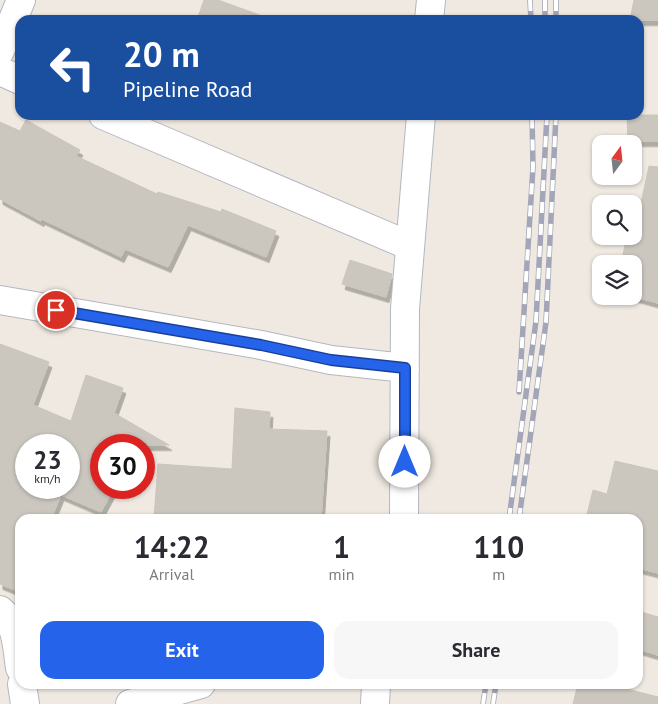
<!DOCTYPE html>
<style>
body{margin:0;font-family:"PT Sans",sans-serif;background:#f7f7f7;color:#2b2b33;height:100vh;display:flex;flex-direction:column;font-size:19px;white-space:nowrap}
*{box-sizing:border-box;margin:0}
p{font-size:16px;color:#7c7c81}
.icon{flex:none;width:28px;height:28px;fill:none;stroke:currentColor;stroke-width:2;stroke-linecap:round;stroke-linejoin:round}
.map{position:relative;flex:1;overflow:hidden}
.drawer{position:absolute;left:15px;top:514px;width:628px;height:175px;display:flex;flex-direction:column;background:#fff;border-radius:15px;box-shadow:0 1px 4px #0004}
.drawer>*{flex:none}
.banner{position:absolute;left:15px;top:15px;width:629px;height:105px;border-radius:15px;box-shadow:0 1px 4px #0004;background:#1a4fa0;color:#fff;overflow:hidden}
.needle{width:32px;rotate:15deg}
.buttons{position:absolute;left:592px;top:135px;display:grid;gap:10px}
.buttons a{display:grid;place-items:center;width:50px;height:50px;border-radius:10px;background:#fff;box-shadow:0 1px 4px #0004;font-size:25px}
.speed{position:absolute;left:15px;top:434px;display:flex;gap:10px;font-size:25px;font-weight:700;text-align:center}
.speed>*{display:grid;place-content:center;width:65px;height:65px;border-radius:50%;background:#fff;box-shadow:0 1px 4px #0004;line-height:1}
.speed small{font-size:12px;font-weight:400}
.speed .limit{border:8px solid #d22;background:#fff;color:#111}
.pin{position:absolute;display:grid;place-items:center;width:42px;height:42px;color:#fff;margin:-21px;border:2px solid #fff;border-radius:50%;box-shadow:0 1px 5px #0007}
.me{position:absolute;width:55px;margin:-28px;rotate:0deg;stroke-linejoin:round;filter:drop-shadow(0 0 4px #0008)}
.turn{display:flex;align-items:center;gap:18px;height:105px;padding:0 25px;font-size:22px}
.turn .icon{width:65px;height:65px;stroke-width:2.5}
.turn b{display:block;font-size:35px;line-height:42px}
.eta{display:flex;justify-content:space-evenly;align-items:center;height:85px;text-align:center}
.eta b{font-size:30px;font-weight:700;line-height:35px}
.action{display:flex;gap:10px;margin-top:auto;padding:10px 25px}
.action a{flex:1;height:58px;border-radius:15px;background:#2563eb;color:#fff;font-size:20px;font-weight:700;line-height:58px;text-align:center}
.action a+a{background:#f7f7f7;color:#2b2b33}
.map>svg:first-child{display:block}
.building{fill:#cbc7bf;stroke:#cbc5ba;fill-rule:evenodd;filter:url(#shadow)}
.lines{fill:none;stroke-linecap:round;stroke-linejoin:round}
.minor-casing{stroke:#b4b7c1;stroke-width:30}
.minor{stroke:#fff;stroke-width:28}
.rail-casing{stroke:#a3a6b8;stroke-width:5.5}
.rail{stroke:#fff;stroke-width:4;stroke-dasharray:11;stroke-linecap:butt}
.route-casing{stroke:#184099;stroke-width:12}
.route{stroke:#2563eb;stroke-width:9}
</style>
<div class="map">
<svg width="658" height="704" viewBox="0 0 658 704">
<defs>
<filter id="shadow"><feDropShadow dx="3" dy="5.5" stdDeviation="0" flood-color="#0004"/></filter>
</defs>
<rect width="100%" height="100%" fill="#efe9e1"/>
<path class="building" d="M 204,0 L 218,0 L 265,17 L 265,20 L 197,20 Z
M 634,0 L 658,0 L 658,20 L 630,20 Z
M 627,115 L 658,115 L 658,141 L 628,141 Z
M 26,120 L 80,150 L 76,156 L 157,194 L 158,192 L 221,212 L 222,209 L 276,231 L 266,257 L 188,225 L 168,267 L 125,249 L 121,257 L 42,219 L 41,221 L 0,199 L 0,122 L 20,131 Z
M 649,166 L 658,167 L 658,303 L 632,296 L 634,296 L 634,264 L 621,264 L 627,236 L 634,236 Z
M 350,260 L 392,274 L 386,297 L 342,284 Z
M 0,344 L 49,362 L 33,405 L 71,421 L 86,375 L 123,388 L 114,413 L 169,445 L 101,445 L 101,488 L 114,488 L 101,512 L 61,495 L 51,519 L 20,519 L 20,592 L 0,584 ZM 26,445 L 69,445 L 69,488 L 26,488 Z
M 235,408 L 270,412 L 269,429 L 327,431 L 321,519 L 154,519 L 158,464 L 232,469 Z
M 615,461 L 658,471 L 658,573 L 638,568 L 638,519 L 586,519 L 593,490 L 607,494 Z
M 638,611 L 658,617 L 658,655 L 638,649 Z
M 578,684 L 608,684 L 658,697 L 657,704 L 573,704 Z"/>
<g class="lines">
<defs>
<path id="minor" d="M 429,20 L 431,0
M 0,51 L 21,0
M 0,71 L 20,80
M 103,115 L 410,246
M 0,300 L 261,345 L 331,360 L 405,368
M 404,519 L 405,309 L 421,115
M 0,610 C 17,623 17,648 20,668
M 22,684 L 25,704
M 130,704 L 201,684
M 375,704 L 376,684"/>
</defs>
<use href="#minor" class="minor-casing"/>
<use href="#minor" class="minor"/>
<defs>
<path id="rail" d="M 530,0 L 531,20
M 545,0 L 545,20
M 556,0 L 556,20
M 519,392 L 533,167 L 532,115
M 509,519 L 536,321 L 547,115
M 519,519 L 546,322 L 556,115
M 483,704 L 486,684
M 493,704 L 496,684"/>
</defs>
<use href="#rail" class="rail-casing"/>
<use href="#rail" class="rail"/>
</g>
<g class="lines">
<defs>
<path id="route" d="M 56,310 L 261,345 L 331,360 L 405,368 L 405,462"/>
</defs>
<use href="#route" class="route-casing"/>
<use href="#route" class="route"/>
</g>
</svg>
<div class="buttons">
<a><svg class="needle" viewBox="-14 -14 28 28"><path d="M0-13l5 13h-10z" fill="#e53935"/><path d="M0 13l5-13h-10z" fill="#7c7c81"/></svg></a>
<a><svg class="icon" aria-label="search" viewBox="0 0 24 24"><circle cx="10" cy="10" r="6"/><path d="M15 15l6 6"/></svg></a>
<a><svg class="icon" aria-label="layers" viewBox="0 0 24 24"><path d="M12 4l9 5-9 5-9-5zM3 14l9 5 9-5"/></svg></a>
</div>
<div class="speed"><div>23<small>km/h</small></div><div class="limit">30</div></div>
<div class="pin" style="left:56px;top:310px;background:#d93025"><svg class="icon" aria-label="arrive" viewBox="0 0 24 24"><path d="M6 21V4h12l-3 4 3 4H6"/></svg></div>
<svg class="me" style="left:405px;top:462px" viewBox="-20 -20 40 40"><circle r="19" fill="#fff"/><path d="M0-13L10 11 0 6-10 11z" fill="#2563eb"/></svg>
<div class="banner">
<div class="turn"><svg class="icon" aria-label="left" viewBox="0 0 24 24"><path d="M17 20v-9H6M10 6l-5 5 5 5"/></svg><div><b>20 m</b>Pipeline Road</div></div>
</div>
<section class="drawer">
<div class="eta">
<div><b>14:22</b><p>Arrival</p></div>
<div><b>1</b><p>min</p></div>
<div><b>110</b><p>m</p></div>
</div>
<div class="action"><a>Exit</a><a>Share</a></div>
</section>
</div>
